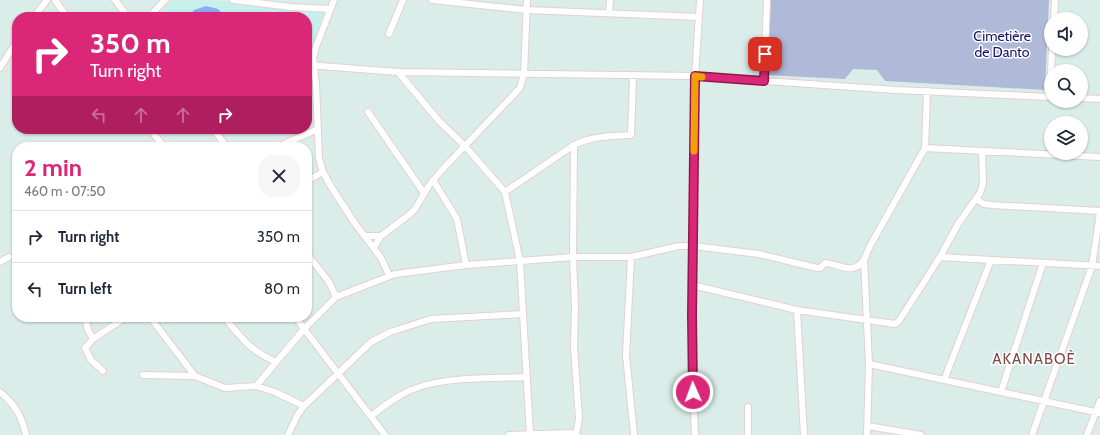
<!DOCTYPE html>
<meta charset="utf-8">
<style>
body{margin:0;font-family:Cabin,sans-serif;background:#f6f6f7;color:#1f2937;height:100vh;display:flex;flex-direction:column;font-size:15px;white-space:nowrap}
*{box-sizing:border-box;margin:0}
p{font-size:13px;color:#747a83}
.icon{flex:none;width:22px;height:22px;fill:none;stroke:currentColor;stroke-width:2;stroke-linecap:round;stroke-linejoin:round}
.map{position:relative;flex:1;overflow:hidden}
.sheet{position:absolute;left:12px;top:142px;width:300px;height:180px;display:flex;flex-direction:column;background:#fff;border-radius:16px;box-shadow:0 1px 3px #0004}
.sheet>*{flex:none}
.top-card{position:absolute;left:12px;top:12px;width:300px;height:122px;border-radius:16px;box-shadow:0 1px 3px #0004;background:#db2777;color:#fff;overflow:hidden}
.buttons{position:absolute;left:1044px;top:12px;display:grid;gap:8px}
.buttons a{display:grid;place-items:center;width:44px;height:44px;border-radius:50%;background:#fff;box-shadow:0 1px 3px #0004;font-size:20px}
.pin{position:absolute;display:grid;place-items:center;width:34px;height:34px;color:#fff;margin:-17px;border-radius:8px;box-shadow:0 2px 6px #0006}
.me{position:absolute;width:44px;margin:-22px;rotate:358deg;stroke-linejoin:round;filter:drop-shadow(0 0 3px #0008)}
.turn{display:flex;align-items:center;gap:14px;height:84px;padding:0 12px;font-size:18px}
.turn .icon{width:52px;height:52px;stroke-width:2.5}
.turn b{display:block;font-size:28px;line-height:34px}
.lanes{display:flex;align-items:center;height:38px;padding:0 12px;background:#0003;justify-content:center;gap:20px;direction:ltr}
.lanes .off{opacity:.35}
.round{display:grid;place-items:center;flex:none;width:42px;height:42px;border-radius:16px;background:#f6f6f7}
.headline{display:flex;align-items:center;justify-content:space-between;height:68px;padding:0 12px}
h1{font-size:24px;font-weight:700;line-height:30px;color:#db2777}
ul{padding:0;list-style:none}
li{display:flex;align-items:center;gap:12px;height:52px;padding:0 12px;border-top:1px solid #e0e1e3}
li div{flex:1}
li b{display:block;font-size:15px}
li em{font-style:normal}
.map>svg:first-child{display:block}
.education{fill:#c7f0ed}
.cemetery{fill:#afb9d8}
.pitch{fill:#8bacf1}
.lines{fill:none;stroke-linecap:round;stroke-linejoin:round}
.minor-casing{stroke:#e4d0cf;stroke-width:8}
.minor{stroke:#fff;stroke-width:6}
.route-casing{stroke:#8e194d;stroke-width:10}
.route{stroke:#db2777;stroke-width:7}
.slow{stroke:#f59e0b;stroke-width:7}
.labels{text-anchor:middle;stroke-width:3;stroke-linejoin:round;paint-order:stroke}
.park-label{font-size:14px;fill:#17136c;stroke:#fff}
.neighbourhood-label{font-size:15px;letter-spacing:1px;fill:#7e4a46;stroke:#fff}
</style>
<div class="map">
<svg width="1100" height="435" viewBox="0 0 1100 435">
<rect width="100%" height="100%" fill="#daede9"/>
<path class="education" d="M 173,0 L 204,0 L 325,12 L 307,59 L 307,17 L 158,17 Z"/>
<path class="cemetery" d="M 771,0 L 1049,0 L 1045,90 L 885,81 L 877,70 L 853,69 L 845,79 L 767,75 Z"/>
<path class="pitch" d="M 206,6 L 218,9 L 225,17 L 189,17 L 194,10 Z"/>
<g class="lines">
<defs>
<path id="minor" d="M 55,0 L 67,17
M 115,0 L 128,17
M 233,0 L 291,7 L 330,9
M 334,0 L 316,47 L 313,58 L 316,84 L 319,158 L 323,172 L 330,185 L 354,222 L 381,258 L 389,275
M 432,0 L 527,10 L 699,17
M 609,13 L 610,0
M 34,17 L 47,0
M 149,17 L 165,0
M 1054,19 L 1055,0
M 389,34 L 403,0
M 307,65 L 398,72 L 695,76 L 896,90 L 1051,97
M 0,68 L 17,41
M 398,72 L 439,121 L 465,146 L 505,192 L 520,261 L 530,435
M 764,81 L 767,0
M 1050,97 L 1052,49
M 1081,98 L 1100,99
M 368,112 L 424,193
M 150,129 L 164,147
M 213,129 L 227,147
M 574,145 L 573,257 L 575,306 L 574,347 L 579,419 L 576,434
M 277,147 L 318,129
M 925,148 L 1100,157
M 433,180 L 457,219 L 466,265
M 307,181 L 323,172
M 505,192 L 574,145 C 592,136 611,136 631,135 L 633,76
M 976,199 L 984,204 L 992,205 L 1100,211
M 365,236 L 381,236
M 374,247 L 381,236 L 410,214 L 415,209 L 428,187 L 440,172 L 520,88 L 524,74 L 527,0
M 307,254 L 329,282 L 336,297
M 631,257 L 626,355 L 634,435
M 940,257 L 1100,266
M 0,262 L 9,257
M 692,285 L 797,310 L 895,324 L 899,321 L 940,257 L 958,224 L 980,193 L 983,183 L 982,152
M 797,310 L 804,435
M 85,317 L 88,330 L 93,339 L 85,348 L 91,360 L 103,371
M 150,317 L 195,376
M 224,317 C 241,338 251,351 276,362
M 295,317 L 385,435
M 93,339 L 126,317
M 869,364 L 1100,413
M 143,375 L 195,376 L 225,388 L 256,386 L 275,392 L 304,406
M 944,380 L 991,260
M 256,386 L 304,329 L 336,297 L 395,274 L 466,265 L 520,261 L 573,257 L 631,257 L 679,246 L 693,246 L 759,254 L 817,268 L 820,268 L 825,263 C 840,264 853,276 864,260
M 0,392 C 15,404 22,417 26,435
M 1001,392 L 1043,263
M 748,407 L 748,435
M 371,416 C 380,409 390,401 401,395 C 435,375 488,379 527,377
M 868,426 L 921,435
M 288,435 L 298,414 L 304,406 L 371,342 L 390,332 L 431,319 L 523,314
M 509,435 L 571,433 L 577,435
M 695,435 L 692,363 L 694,123 L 695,76 L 700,0
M 867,435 L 869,364 L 864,260 L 870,246 L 925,148 L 927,91
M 1032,435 L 1092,266 L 1100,213
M 1087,435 L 1100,401"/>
</defs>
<use href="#minor" class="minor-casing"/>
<use href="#minor" class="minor"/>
</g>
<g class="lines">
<defs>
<path id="route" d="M 693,392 L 692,316 L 695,76 L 764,81 L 765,54"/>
</defs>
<use href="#route" class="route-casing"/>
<use href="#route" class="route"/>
<path class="slow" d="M 694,151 L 695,76 L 702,77"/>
</g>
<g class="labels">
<g class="park-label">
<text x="1002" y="41">Cimetière<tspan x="1002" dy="16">de Danto</tspan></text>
</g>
<g class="neighbourhood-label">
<text x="1034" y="364">AKANABOÈ</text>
</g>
</g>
</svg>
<div class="buttons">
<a><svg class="icon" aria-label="sound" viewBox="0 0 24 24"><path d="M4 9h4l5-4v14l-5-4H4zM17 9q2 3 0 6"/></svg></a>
<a><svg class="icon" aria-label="search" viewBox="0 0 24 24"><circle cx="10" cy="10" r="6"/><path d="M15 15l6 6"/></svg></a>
<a><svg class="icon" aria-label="layers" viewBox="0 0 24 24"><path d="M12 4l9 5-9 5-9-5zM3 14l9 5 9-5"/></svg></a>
</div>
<div class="pin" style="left:765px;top:54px;background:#d93025"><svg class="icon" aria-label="arrive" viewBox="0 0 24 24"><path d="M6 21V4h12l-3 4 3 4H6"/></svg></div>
<svg class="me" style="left:693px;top:392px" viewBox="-20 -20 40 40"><circle r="17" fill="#db2777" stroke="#fff" stroke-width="3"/><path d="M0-11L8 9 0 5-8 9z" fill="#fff"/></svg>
<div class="top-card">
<div class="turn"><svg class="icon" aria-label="right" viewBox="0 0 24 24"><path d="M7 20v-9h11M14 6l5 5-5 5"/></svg><div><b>350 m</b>Turn right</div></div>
<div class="lanes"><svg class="icon off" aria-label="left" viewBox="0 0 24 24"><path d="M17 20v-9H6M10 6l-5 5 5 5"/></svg><svg class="icon off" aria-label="ahead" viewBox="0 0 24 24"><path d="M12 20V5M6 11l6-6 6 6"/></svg><svg class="icon off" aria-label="ahead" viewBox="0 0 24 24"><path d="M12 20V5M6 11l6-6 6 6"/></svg><svg class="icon" aria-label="right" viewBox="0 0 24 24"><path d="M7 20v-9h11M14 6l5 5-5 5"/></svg></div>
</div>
<section class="sheet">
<div class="headline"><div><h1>2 min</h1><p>460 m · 07:50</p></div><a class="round"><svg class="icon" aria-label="close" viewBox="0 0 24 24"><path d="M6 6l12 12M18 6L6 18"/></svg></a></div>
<ul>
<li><svg class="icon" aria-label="right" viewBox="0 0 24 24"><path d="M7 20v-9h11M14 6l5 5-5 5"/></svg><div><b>Turn right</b></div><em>350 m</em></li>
<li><svg class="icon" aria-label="left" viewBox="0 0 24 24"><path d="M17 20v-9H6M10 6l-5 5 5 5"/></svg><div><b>Turn left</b></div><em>80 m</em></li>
</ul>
</section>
</div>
